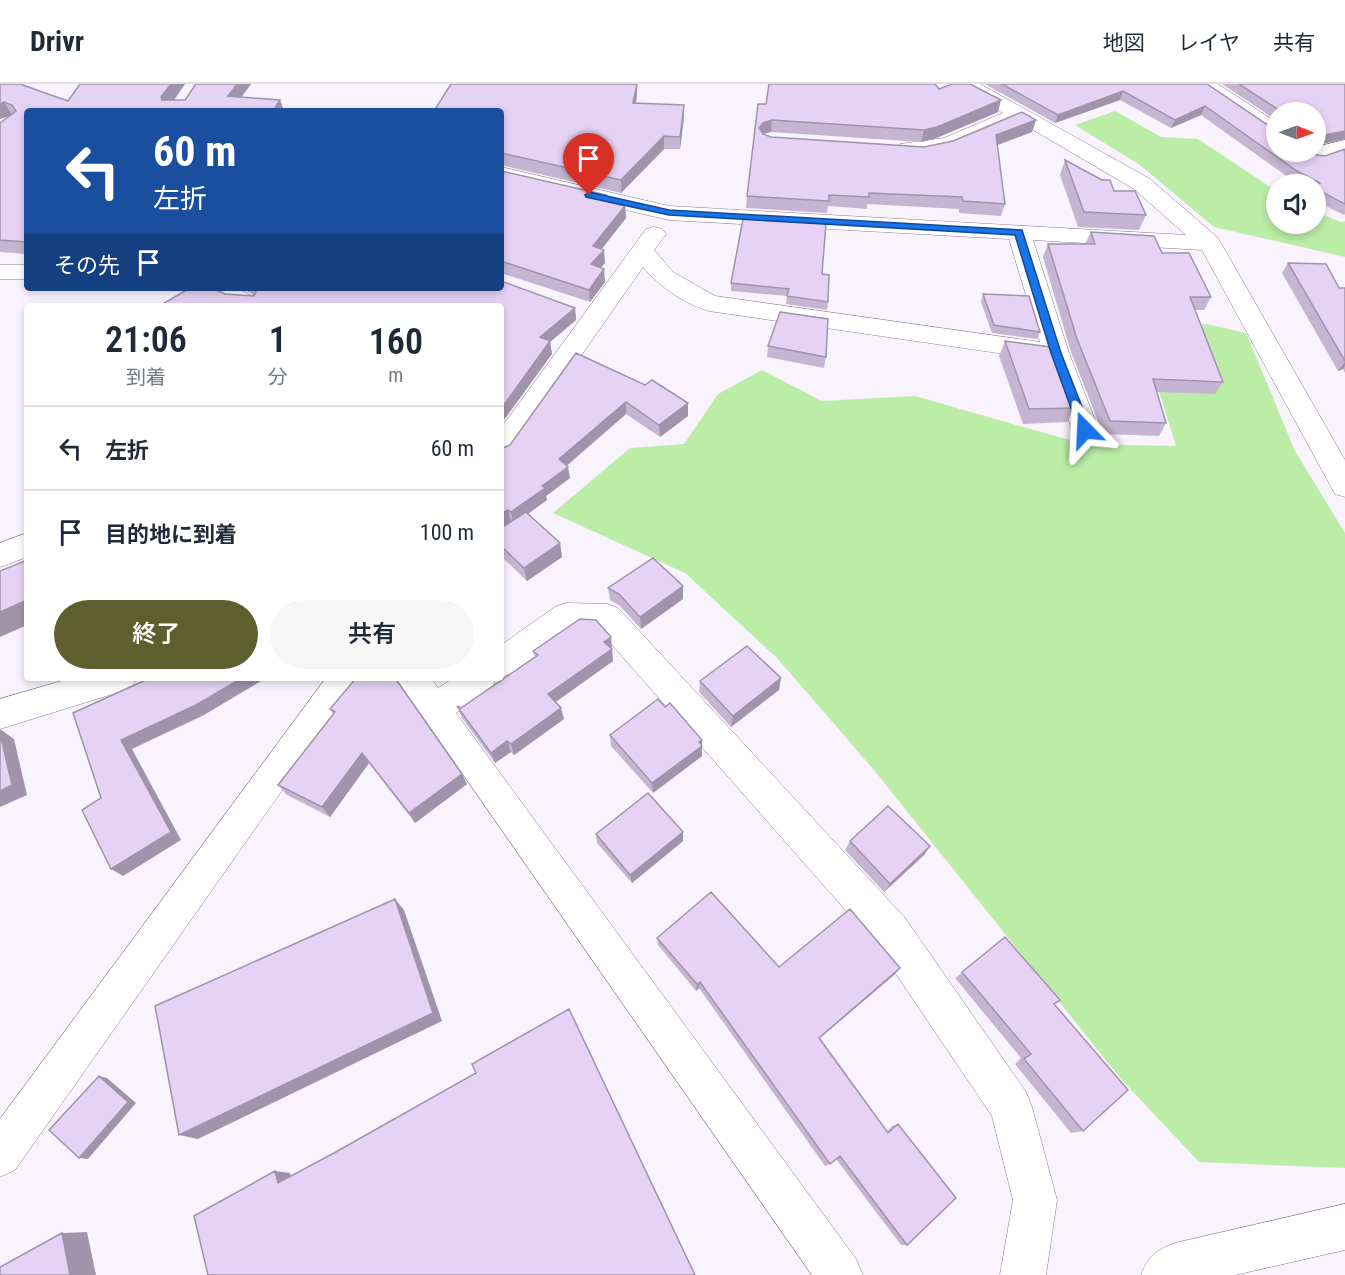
<!DOCTYPE html>
<html lang="ja">
<meta charset="utf-8">
<style>
body{margin:0;font-family:"Roboto Condensed","Noto Sans JP",sans-serif;background:#f6f6f7;color:#1f2937;height:100vh;display:flex;flex-direction:column;font-size:22px;white-space:nowrap}
*{box-sizing:border-box;margin:0}
p{font-size:20px;color:#747a83}
.icon{flex:none;width:33px;height:33px;fill:none;stroke:currentColor;stroke-width:2;stroke-linecap:round;stroke-linejoin:round}
.map{position:relative;flex:1;overflow:hidden}
.drawer{position:absolute;left:24px;top:219px;width:480px;height:378px;display:flex;flex-direction:column;background:#fff;border-radius:6px;box-shadow:0 3px 9px #0003}
.drawer>*{flex:none}
.banner{position:absolute;left:24px;top:24px;width:480px;height:183px;border-radius:6px;box-shadow:0 3px 9px #0003;background:#1a4fa0;color:#fff;overflow:hidden}
.needle{width:39px;rotate:91deg}
.controls{position:absolute;left:1266px;top:18px;display:grid;gap:12px}
.controls a{display:grid;place-items:center;width:60px;height:60px;border-radius:50%;background:#fff;box-shadow:0 3px 9px #0003;font-size:30px}
.pin{position:absolute;display:grid;place-items:center;width:51px;height:51px;color:#fff;margin:-62px -26px;border-radius:50% 50% 50% 0;rotate:-45deg;box-shadow:0 0 6px #0007}
.pin .icon{rotate:45deg}
.me{position:absolute;width:66px;margin:-33px;rotate:339deg;stroke-linejoin:round;filter:drop-shadow(0 0 4px #0008)}
.turn{display:flex;align-items:center;gap:21px;height:126px;padding:0 30px;font-size:27px}
.turn .icon{width:78px;height:78px;stroke-width:2.5}
.turn b{display:block;font-size:42px;line-height:51px}
.then{display:flex;align-items:center;height:57px;padding:0 30px;background:#0003;gap:12px;font-size:22px}
.eta{display:flex;justify-content:space-evenly;align-items:center;height:102px;text-align:center}
.eta b{font-size:36px;font-weight:600;line-height:42px}
.cta{display:flex;gap:12px;margin-top:auto;padding:12px 30px}
.cta a{flex:1;height:69px;border-radius:36px;background:#5d602e;color:#fff;font-size:24px;font-weight:600;line-height:69px;text-align:center}
.cta a+a{background:#f6f6f7;color:#1f2937}
ul{padding:0;list-style:none}
li{display:flex;align-items:center;gap:18px;height:84px;padding:0 30px;border-top:2px solid #e0e1e3}
li div{flex:1}
li b{display:block;font-size:22px}
li em{font-style:normal}
header{display:flex;align-items:center;gap:36px;box-sizing:border-box;height:84px;padding:0 30px;background:#fff;border-bottom:2px solid #e0e1e3}
header strong{font-size:28px}
nav{display:flex;gap:33px;margin-inline-start:auto;font-size:21px}
.map>svg:first-child{display:block}
.green{fill:#bbeda7}
.lines{fill:none;stroke-linecap:round;stroke-linejoin:round}
.street-casing{stroke:#887a92;stroke-width:1}
.street{fill:#fff;fill-rule:evenodd}
.wall{fill:#c6b5d2}
.shaded-wall{fill:#a193ab}
.building{fill:#e6d2f4;stroke:#a193ab;stroke-width:1.5}
.route{fill:#1a73e8;stroke:#114b97;stroke-width:1.5}
</style>
<header>
<strong>Drivr</strong>
<nav><a>地図</a><a>レイヤ</a><a>共有</a></nav>
</header>
<div class="map">
<svg width="1345" height="1191" viewBox="0 0 1345 1191">
<rect width="100%" height="100%" fill="#f9f3fe"/>
<path class="green" d="M 1115,27 L 1161,53 L 1198,55 L 1276,107 L 1276,140 L 1316,140 L 1316,128 L 1341,138 L 1345,137 L 1345,173 L 1214,143 L 1140,81 L 1075,41 Z
M 1207,240 L 1246,249 L 1295,367 L 1345,449 L 1345,1084 L 1199,1078 L 1120,994 L 874,686 L 777,574 L 685,489 L 553,429 L 630,364 L 684,360 L 718,310 L 762,286 L 822,317 L 915,312 L 1083,360 L 1176,362 L 1140,246 Z"/>
<g class="lines">
<defs>
<path id="street" d="M 955,0 L 980,0 L 1150,95 L 1218,154 L 1345,376 L 1345,413 L 1335,410 L 1202,166 L 1033,156 L 1069,269 L 1099,346 L 1095,353 L 1085,356 L 1075,353 L 1046,276 L 709,227 C 684,220 659,202 643,183 L 511,372 L 501,375 L 501,344 L 646,145 L 654,143 L 662,145 L 666,150 L 654,166 L 673,188 L 715,212 L 1040,258 L 1009,155 L 669,136 L 501,97 L 501,83 L 669,122 L 1186,151 L 1134,105 L 1018,37 C 983,52 940,79 900,70 L 897,65 L 900,60 L 944,54 L 1003,29 L 958,4 Z
M 1195,0 L 1218,0 L 1276,38 L 1276,53 L 1269,51 Z
M 1345,56 L 1345,69 C 1328,76 1310,86 1297,68 L 1316,68 L 1316,63 Z
M 0,181 L 27,181 L 27,195 L 0,195 Z
M 210,204 C 230,204 248,203 260,222 C 240,222 222,223 210,204 Z
M 27,449 L 27,473 L 0,483 L 0,459 Z
M 566,519 L 607,520 L 618,524 L 905,834 L 1026,1008 L 1032,1023 L 1057,1116 L 1046,1191 L 1000,1191 L 1013,1116 L 992,1032 L 877,862 L 599,546 L 572,545 L 513,589 L 501,593 L 501,561 L 555,523 Z
M 72,594 L 136,594 L 132,604 L 0,645 L 0,615 Z
M 326,594 L 361,594 L 15,1086 L 0,1093 L 0,1035 Z
M 396,594 L 431,594 L 438,604 L 454,594 L 496,594 L 492,604 L 456,629 L 856,1175 L 863,1191 L 812,1191 Z
M 1345,1120 L 1345,1166 L 1235,1191 L 1141,1191 C 1149,1171 1155,1167 1175,1159 Z"/>
</defs>
<use href="#street" class="street-casing"/>
<use href="#street" class="street"/>
</g>
<path class="wall" d="M 0,0 L 68,17 L 80,0 L 185,0 L 174,16 L 185,16 L 196,0 L 251,0 L 241,13 L 280,16 L 284,27 L 27,27 L 27,170 L 0,168 L 0,39 L 10,31 L 0,35 Z
M 451,0 L 637,0 L 637,10 L 636,19 L 684,33 L 680,65 L 664,65 L 621,109 L 501,81 L 501,27 Z
M 985,0 L 1207,0 L 1311,70 L 1325,72 L 1345,65 L 1345,130 L 1344,131 L 1316,117 L 1316,100 L 1301,100 L 1292,96 L 1201,31 L 1171,44 L 1120,16 L 1055,39 Z
M 1222,0 L 1345,0 L 1345,55 L 1317,61 L 1316,63 L 1316,28 L 1276,28 L 1276,36 Z
M 939,5 L 998,28 L 934,55 L 921,58 L 771,48 L 764,50 L 771,53 L 924,63 L 953,57 L 1036,36 L 1032,48 L 997,61 L 1005,120 L 1001,132 L 959,129 L 959,125 L 867,120 L 867,125 L 828,122 L 827,129 L 746,124 L 747,112 L 766,20 Z
M 1065,76 L 1114,107 L 1146,131 L 1139,146 L 1078,143 L 1060,91 Z
M 501,87 L 606,111 L 606,117 L 625,122 L 626,134 L 601,165 L 605,179 L 601,184 L 605,198 L 590,218 L 501,189 Z
M 1091,148 L 1162,169 L 1211,213 L 1204,226 L 1195,226 L 1223,298 L 1215,310 L 1157,308 L 1166,339 L 1159,352 L 1103,350 L 1071,268 L 1043,173 L 1048,160 L 1085,160 Z
M 1288,179 L 1339,204 L 1345,204 L 1345,289 L 1343,285 L 1338,287 L 1282,189 Z
M 822,190 L 828,218 L 827,226 L 786,220 L 787,212 L 731,207 L 731,199 Z
M 239,204 L 501,204 L 575,224 L 576,236 L 550,258 L 552,270 L 501,222 L 159,222 L 225,210 L 253,212 L 251,209 Z
M 983,210 L 1040,248 L 1037,255 L 992,249 L 981,218 Z
M 1005,257 L 1074,324 L 1067,338 L 1023,340 L 999,272 Z
M 768,262 L 826,273 L 824,284 L 767,273 Z
M 645,301 L 688,319 L 688,332 L 660,353 L 626,330 L 567,382 L 570,394 L 546,412 L 547,416 L 528,430 L 560,459 L 562,473 L 527,497 L 501,472 L 501,444 L 511,437 L 503,442 L 501,440 L 501,365 Z
M 683,502 L 683,515 L 641,545 L 620,522 L 610,516 L 608,504 Z
M 612,565 L 613,577 L 556,618 L 564,635 L 514,671 L 511,668 L 495,679 L 462,634 L 457,622 L 461,624 L 535,573 L 533,567 Z
M 781,594 L 779,606 L 731,643 L 699,608 L 700,597 Z
M 330,625 L 462,690 L 467,700 L 415,739 L 369,679 L 330,733 L 287,711 L 278,701 L 333,630 Z
M 610,651 L 702,656 L 702,672 L 653,709 L 611,662 Z
M 683,748 L 683,757 L 632,799 L 597,759 L 596,750 Z
M 850,757 L 930,762 L 924,771 L 884,808 L 845,766 Z
M 1005,853 L 1054,920 L 1083,1047 L 1071,1049 L 1015,980 L 1021,974 L 955,894 Z
M 657,854 L 779,883 L 900,884 L 894,891 L 820,954 L 887,1047 L 892,1042 L 898,1040 L 907,1161 L 901,1161 L 836,1075 L 830,1080 L 825,1082 L 699,904 L 696,907 L 658,861 Z"/>
<path class="shaded-wall" d="M 171,0 L 185,0 L 167,26 L 162,16 L 161,13 Z
M 237,0 L 251,0 L 233,25 L 228,12 Z
M 637,0 L 637,10 L 634,31 L 633,19 Z
M 1123,7 L 1120,16 L 1055,39 L 1058,31 Z
M 280,16 L 284,27 L 273,27 Z
M 1001,16 L 998,28 L 934,55 L 921,58 L 924,46 Z
M 4,18 L 12,31 L 0,35 L 0,20 Z
M 684,21 L 684,33 L 680,65 L 680,53 Z
M 1205,22 L 1201,31 L 1171,44 L 1175,36 Z
M 772,36 L 771,48 L 762,50 L 759,44 L 763,39 Z
M 1036,36 L 1032,48 L 992,63 L 996,51 Z
M 1345,47 L 1345,55 L 1317,61 L 1320,52 Z
M 664,52 L 664,65 L 621,109 L 621,96 Z
M 625,122 L 626,134 L 594,175 L 593,162 Z
M 604,166 L 605,179 L 592,192 L 591,180 Z
M 604,185 L 605,198 L 590,218 L 589,206 Z
M 575,224 L 576,236 L 550,258 L 552,270 L 501,340 L 501,325 L 540,253 Z
M 1345,278 L 1345,282 L 1343,285 L 1338,287 Z
M 626,318 L 626,330 L 560,387 L 559,375 Z
M 688,319 L 688,332 L 660,353 L 659,341 Z
M 568,383 L 570,394 L 546,412 L 547,416 L 513,440 L 511,428 L 542,402 Z
M 508,426 L 511,437 L 503,442 L 501,430 Z
M 560,459 L 562,473 L 527,497 L 524,484 Z
M 683,502 L 683,515 L 641,545 L 640,533 Z
M 27,516 L 27,541 L 0,553 L 0,528 Z
M 611,553 L 612,565 L 606,570 L 604,558 Z
M 612,565 L 613,577 L 551,621 L 548,610 Z
M 242,594 L 266,594 L 204,631 L 132,665 L 181,756 L 123,792 L 111,785 L 121,656 Z
M 781,594 L 779,606 L 731,643 L 733,632 Z
M 561,624 L 564,635 L 514,671 L 511,660 Z
M 0,645 L 14,655 L 27,711 L 0,723 Z
M 702,656 L 702,672 L 653,709 L 652,699 Z
M 507,657 L 511,668 L 495,679 L 491,669 Z
M 362,669 L 369,679 L 330,733 L 322,723 Z
M 462,690 L 467,700 L 415,739 L 409,729 Z
M 683,748 L 683,757 L 632,799 L 630,791 Z
M 930,762 L 924,771 L 884,808 L 890,800 Z
M 395,815 L 404,826 L 442,937 L 198,1055 L 179,1051 Z
M 900,884 L 894,891 L 815,958 L 819,954 Z
M 700,898 L 699,904 L 696,907 L 697,900 Z
M 99,992 L 107,994 L 136,1019 L 88,1075 L 79,1074 Z
M 275,1087 L 290,1089 L 294,1101 L 278,1099 Z
M 87,1148 L 96,1191 L 70,1191 L 62,1149 Z"/>
<path class="building" d="M 0,0 L 20,0 L 68,17 L 80,0 L 171,0 L 161,13 L 162,16 L 185,16 L 196,0 L 237,0 L 228,12 L 280,16 L 273,27 L 27,27 L 27,158 L 0,156 L 0,39 L 16,27 L 12,21 L 4,18 L 0,20 Z
M 451,0 L 637,0 L 633,19 L 684,21 L 680,53 L 664,52 L 621,96 L 501,69 L 501,27 L 434,27 Z
M 769,0 L 935,0 L 939,5 L 952,0 L 970,0 L 1001,16 L 937,43 L 924,46 L 772,36 L 763,39 L 759,44 L 763,50 L 771,53 L 924,63 L 953,57 L 1022,28 L 1036,36 L 996,51 L 1005,120 L 963,117 L 962,113 L 869,109 L 869,113 L 829,111 L 829,117 L 747,112 L 758,20 L 766,20 Z
M 1002,0 L 1207,0 L 1272,44 L 1276,45 L 1276,68 L 1308,68 L 1311,70 L 1325,72 L 1345,65 L 1345,120 L 1316,105 L 1316,101 L 1320,99 L 1297,87 L 1205,22 L 1175,36 L 1123,7 L 1058,31 Z
M 1239,0 L 1345,0 L 1345,47 L 1320,52 L 1319,57 L 1316,57 L 1316,28 L 1282,28 Z
M 1065,76 L 1102,96 L 1110,96 L 1114,107 L 1135,107 L 1146,131 L 1084,128 Z
M 501,87 L 606,111 L 602,116 L 625,122 L 593,162 L 604,166 L 591,180 L 604,185 L 589,206 L 501,177 Z
M 743,135 L 826,139 L 822,190 L 829,191 L 828,218 L 787,212 L 789,205 L 731,199 Z
M 1091,148 L 1154,152 L 1162,169 L 1189,169 L 1211,213 L 1190,213 L 1223,298 L 1153,295 L 1166,339 L 1110,337 L 1077,255 L 1048,160 L 1095,160 Z
M 1288,179 L 1326,180 L 1339,204 L 1345,204 L 1345,277 Z
M 501,197 L 575,224 L 540,253 L 550,257 L 501,325 L 501,222 L 159,222 L 190,204 L 212,204 L 225,210 L 254,212 L 256,208 L 252,204 L 501,204 Z
M 983,210 L 1029,212 L 1040,248 L 994,241 Z
M 780,228 L 828,235 L 826,273 L 768,262 Z
M 1005,257 L 1051,263 L 1074,324 L 1029,325 Z
M 576,269 L 645,301 L 652,296 L 688,319 L 659,341 L 626,318 L 559,375 L 568,383 L 542,402 L 545,404 L 511,428 L 508,426 L 501,430 L 501,365 L 510,361 Z
M 526,428 L 560,459 L 524,484 L 501,462 L 501,444 Z
M 653,474 L 683,502 L 640,533 L 619,510 L 608,504 Z
M 27,476 L 27,516 L 0,528 L 0,487 Z
M 580,535 L 596,536 L 611,553 L 604,558 L 612,565 L 548,610 L 561,624 L 511,660 L 507,657 L 491,669 L 457,622 L 461,624 L 538,571 L 533,567 Z
M 747,562 L 781,594 L 733,632 L 700,597 Z
M 150,594 L 242,594 L 196,621 L 121,656 L 171,748 L 111,785 L 82,726 L 101,714 L 73,629 Z
M 356,594 L 395,594 L 462,690 L 409,729 L 362,669 L 322,723 L 278,701 L 335,628 L 330,625 Z
M 658,615 L 665,623 L 670,619 L 702,656 L 699,658 L 702,662 L 652,699 L 610,651 Z
M 0,649 L 12,701 L 0,707 Z
M 648,709 L 683,748 L 630,791 L 596,750 Z
M 888,722 L 930,762 L 890,800 L 850,757 Z
M 711,808 L 779,883 L 850,825 L 900,884 L 819,954 L 888,1049 L 898,1040 L 956,1114 L 907,1161 L 840,1072 L 830,1080 L 700,898 L 697,900 L 657,854 Z
M 395,815 L 433,929 L 179,1051 L 155,922 Z
M 1005,853 L 1060,916 L 1054,920 L 1128,1006 L 1083,1047 L 1024,975 L 1031,970 L 962,888 Z
M 569,925 L 695,1191 L 208,1191 L 194,1132 L 275,1087 L 278,1099 L 334,1069 L 476,989 L 472,980 Z
M 99,992 L 128,1018 L 79,1074 L 49,1046 Z
M 62,1149 L 70,1191 L 0,1191 L 0,1183 Z"/>
<path class="route" d="M 589,108 L 669,126 L 1022,146 L 1061,269 L 1091,346 L 1085,350 L 1079,346 L 1051,269 L 1015,151 L 669,131 L 586,113 L 585,111 Z"/>
</svg>
<div class="controls">
<a><svg class="needle" viewBox="-14 -14 28 28"><path d="M0-13l5 13h-10z" fill="#e53935"/><path d="M0 13l5-13h-10z" fill="#747a83"/></svg></a>
<a><svg class="icon" aria-label="sound" viewBox="0 0 24 24"><path d="M4 9h4l5-4v14l-5-4H4zM17 9q2 3 0 6"/></svg></a>
</div>
<div class="pin" style="left:589px;top:111px;background:#d93025"><svg class="icon" aria-label="arrive" viewBox="0 0 24 24"><path d="M6 21V4h12l-3 4 3 4H6"/></svg></div>
<svg class="me" style="left:1085px;top:346px" viewBox="-20 -20 40 40"><path d="M0-17L14 15 0 8-14 15z" fill="#1a73e8" stroke="#fff" stroke-width="4"/></svg>
<div class="banner">
<div class="turn"><svg class="icon" aria-label="left" viewBox="0 0 24 24"><path d="M17 20v-9H6M10 6l-5 5 5 5"/></svg><div><b>60 m</b>左折</div></div>
<div class="then">その先<svg class="icon" aria-label="arrive" viewBox="0 0 24 24"><path d="M6 21V4h12l-3 4 3 4H6"/></svg></div>
</div>
<section class="drawer">
<div class="eta">
<div><b>21:06</b><p>到着</p></div>
<div><b>1</b><p>分</p></div>
<div><b>160</b><p>m</p></div>
</div>
<ul>
<li><svg class="icon" aria-label="left" viewBox="0 0 24 24"><path d="M17 20v-9H6M10 6l-5 5 5 5"/></svg><div><b>左折</b></div><em>60 m</em></li>
<li><svg class="icon" aria-label="arrive" viewBox="0 0 24 24"><path d="M6 21V4h12l-3 4 3 4H6"/></svg><div><b>目的地に到着</b></div><em>100 m</em></li>
</ul>
<div class="cta"><a>終了</a><a>共有</a></div>
</section>
</div>
